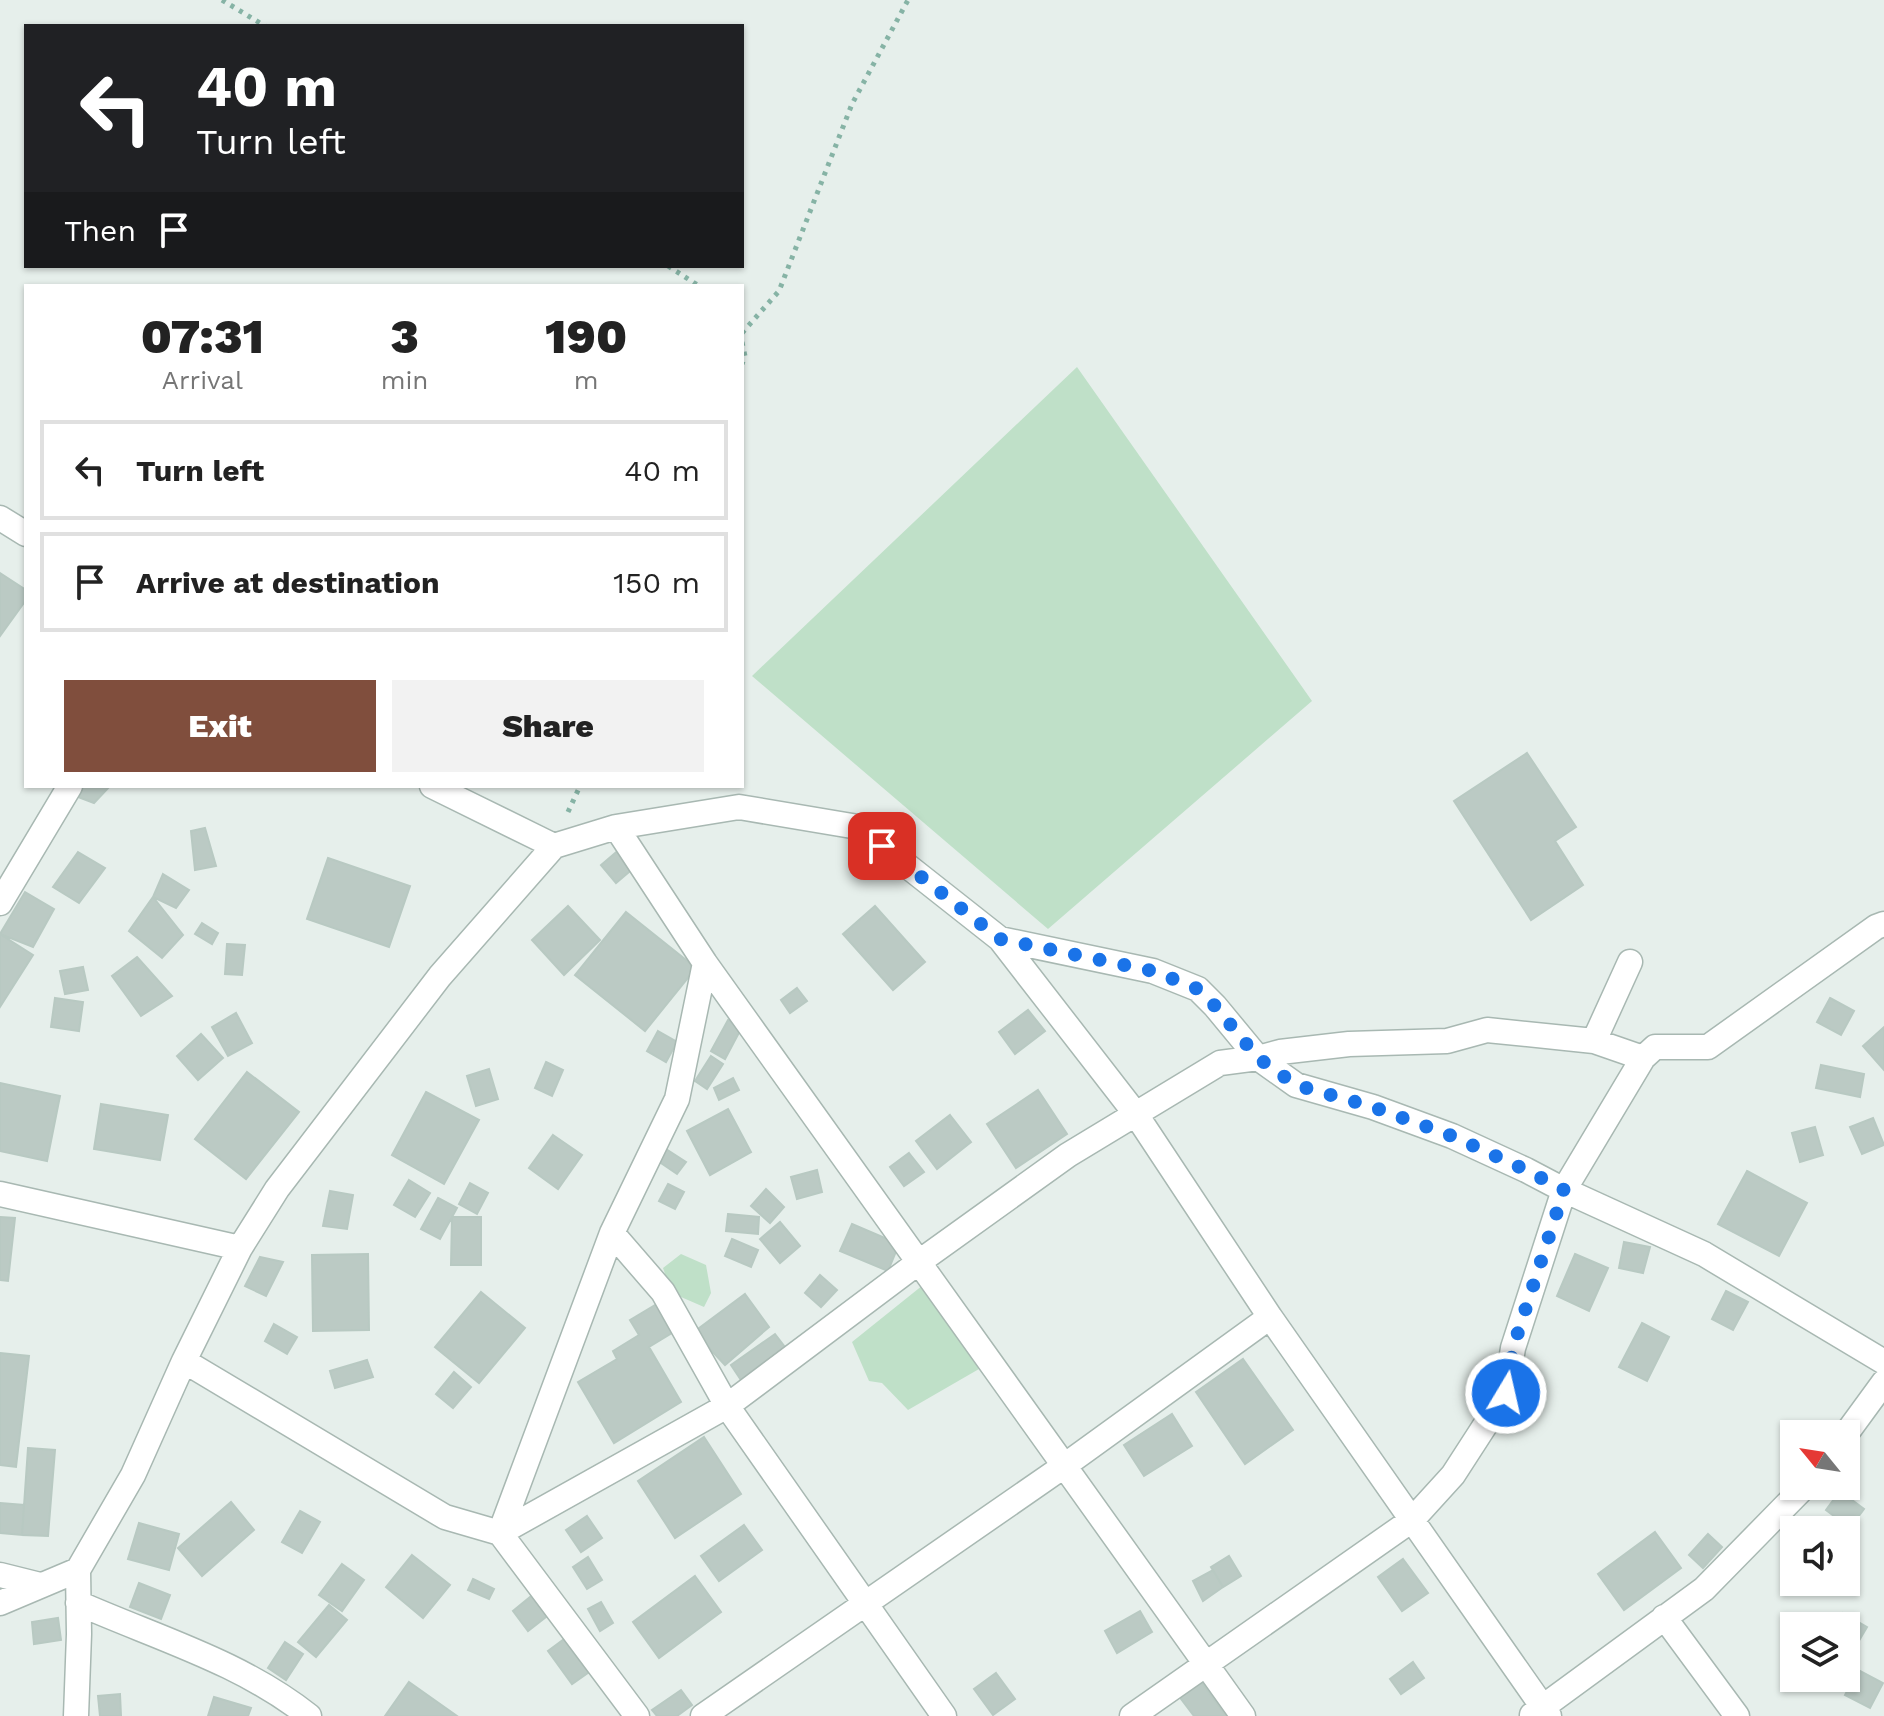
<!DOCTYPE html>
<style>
body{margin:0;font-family:"Work Sans",sans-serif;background:#f2f2f2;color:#222;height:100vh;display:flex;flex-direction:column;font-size:30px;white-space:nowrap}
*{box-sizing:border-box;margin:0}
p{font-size:26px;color:#767676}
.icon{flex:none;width:44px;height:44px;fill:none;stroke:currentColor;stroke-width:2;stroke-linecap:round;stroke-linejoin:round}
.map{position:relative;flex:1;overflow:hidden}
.details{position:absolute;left:24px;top:284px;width:720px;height:504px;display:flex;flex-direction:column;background:#fff;border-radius:0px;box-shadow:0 2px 6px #0004}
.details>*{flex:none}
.top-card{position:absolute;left:24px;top:24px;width:720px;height:244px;border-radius:0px;box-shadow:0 2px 6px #0004;background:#202124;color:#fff;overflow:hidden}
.needle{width:52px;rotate:300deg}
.buttons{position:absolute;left:1780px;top:1420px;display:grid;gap:16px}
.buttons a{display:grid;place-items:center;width:80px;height:80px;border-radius:0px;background:#fff;box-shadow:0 2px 6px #0004;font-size:40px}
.pin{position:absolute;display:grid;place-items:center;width:68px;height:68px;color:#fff;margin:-34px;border-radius:16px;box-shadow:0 4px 12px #0006}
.me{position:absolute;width:88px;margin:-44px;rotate:9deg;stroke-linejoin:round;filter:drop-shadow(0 0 6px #0008)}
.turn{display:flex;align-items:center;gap:28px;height:168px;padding:0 40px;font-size:36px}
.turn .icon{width:104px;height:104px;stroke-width:2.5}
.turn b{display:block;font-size:56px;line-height:68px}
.then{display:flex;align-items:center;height:76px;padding:0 40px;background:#0003;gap:16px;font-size:30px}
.eta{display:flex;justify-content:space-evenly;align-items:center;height:136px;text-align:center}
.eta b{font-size:48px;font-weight:800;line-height:56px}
.primary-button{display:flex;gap:16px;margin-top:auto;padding:16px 40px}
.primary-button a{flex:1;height:92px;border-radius:0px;background:#804e3d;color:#fff;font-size:32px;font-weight:800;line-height:92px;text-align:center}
.primary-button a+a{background:#f2f2f2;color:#222}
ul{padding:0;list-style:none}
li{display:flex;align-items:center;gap:24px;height:100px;margin:0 16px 12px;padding:0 24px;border:4px solid #e0e0e0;border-radius:0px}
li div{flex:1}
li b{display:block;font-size:30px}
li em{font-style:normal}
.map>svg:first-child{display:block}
.green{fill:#bfe0c8}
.building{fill:#bbcac4;stroke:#b8c9c2;stroke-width:2}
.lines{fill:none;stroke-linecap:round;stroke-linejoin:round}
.minor-casing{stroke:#a8b8b2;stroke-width:27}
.path{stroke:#86b3a5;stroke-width:5;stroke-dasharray:4 6;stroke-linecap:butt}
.minor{stroke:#fff;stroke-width:24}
.route{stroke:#1a73e8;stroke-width:14;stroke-dasharray:0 25.2}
</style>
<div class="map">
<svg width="1884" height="1716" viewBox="0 0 1884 1716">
<rect width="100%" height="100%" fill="#e6efeb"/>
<path class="green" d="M 1077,367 L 1312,701 L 1048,929 L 752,676 Z
M 681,1254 L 706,1265 L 711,1293 L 704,1307 L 681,1297 L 673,1297 L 663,1268 Z
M 928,1281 L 979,1369 L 908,1410 L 882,1383 L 869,1381 L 852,1342 Z"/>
<path class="building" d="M 0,573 L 26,590 L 26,600 L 0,636 Z
M 1527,753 L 1576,827 L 1555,841 L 1583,885 L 1531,920 L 1454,801 Z
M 84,786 L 110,786 L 94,803 L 78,797 Z
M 205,828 L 216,866 L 195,870 L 191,831 Z
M 620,849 L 635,867 L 616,883 L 601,865 Z
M 78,852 L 105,868 L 79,903 L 53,887 Z
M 328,858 L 410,886 L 389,947 L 307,919 Z
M 163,874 L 189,890 L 176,908 L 153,897 Z
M 25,892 L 54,909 L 33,947 L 0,934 Z
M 153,897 L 183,935 L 162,958 L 129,931 Z
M 568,906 L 600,940 L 564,975 L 532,940 Z
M 875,906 L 925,962 L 893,990 L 843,934 Z
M 626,912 L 696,968 L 645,1031 L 575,975 Z
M 202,923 L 218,933 L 212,944 L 195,934 Z
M 0,934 L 33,955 L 0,1007 Z
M 227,944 L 245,945 L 242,975 L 225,974 Z
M 137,957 L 172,996 L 141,1016 L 112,976 Z
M 83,967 L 88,990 L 65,994 L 60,971 Z
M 797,988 L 807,1001 L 790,1013 L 781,1000 Z
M 55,998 L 83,1002 L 79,1031 L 51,1027 Z
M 1830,998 L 1854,1011 L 1841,1035 L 1817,1022 Z
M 1028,1010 L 1045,1031 L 1015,1054 L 999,1032 Z
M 236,1013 L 252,1043 L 228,1056 L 212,1027 Z
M 728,1020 L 742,1027 L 725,1059 L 711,1051 Z
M 1884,1027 L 1884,1070 L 1863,1046 Z
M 658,1031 L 677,1042 L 666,1062 L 647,1051 Z
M 201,1034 L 223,1058 L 198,1080 L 177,1056 Z
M 711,1056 L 723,1064 L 707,1089 L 695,1081 Z
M 546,1062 L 563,1070 L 552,1096 L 535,1088 Z
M 1821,1065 L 1864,1074 L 1860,1097 L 1816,1088 Z
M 489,1069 L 498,1099 L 476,1106 L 467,1076 Z
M 247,1072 L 299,1112 L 246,1179 L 195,1139 Z
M 733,1078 L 739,1090 L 719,1100 L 714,1088 Z
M 0,1083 L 60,1096 L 47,1161 L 0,1151 Z
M 1038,1090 L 1067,1134 L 1016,1168 L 987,1124 Z
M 426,1092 L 479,1120 L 444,1184 L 392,1155 Z
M 101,1104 L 168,1115 L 160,1160 L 94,1149 Z
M 728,1109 L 751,1152 L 710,1175 L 687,1131 Z
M 950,1115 L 971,1142 L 937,1169 L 916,1141 Z
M 1873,1118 L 1884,1145 L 1862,1154 L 1850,1127 Z
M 1815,1127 L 1823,1155 L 1800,1162 L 1792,1133 Z
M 553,1135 L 582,1155 L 558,1189 L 529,1168 Z
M 666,1149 L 686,1162 L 677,1174 L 658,1161 Z
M 909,1153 L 924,1172 L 904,1186 L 890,1167 Z
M 817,1170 L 822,1192 L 797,1199 L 791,1177 Z
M 1747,1171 L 1807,1203 L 1779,1256 L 1718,1224 Z
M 409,1180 L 430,1193 L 415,1217 L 394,1205 Z
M 470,1183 L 488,1193 L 477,1214 L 459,1204 Z
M 668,1184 L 684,1192 L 675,1209 L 659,1201 Z
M 766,1189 L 784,1207 L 770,1223 L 751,1206 Z
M 330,1191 L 353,1195 L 347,1229 L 323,1226 Z
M 438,1198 L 457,1208 L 440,1239 L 421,1229 Z
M 728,1214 L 759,1217 L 758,1234 L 726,1231 Z
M 0,1217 L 15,1218 L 8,1281 L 0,1280 Z
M 452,1217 L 481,1217 L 481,1265 L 451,1265 Z
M 780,1222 L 800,1246 L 780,1263 L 760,1239 Z
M 852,1224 L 899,1244 L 888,1271 L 840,1251 Z
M 732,1239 L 758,1250 L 751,1267 L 725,1256 Z
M 1624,1242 L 1650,1247 L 1643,1273 L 1619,1268 Z
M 368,1254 L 369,1330 L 313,1331 L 312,1255 Z
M 1575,1254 L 1608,1268 L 1589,1311 L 1557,1296 Z
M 260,1257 L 283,1262 L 266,1296 L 245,1286 Z
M 820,1275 L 837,1290 L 821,1307 L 805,1293 Z
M 1726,1291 L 1748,1302 L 1733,1330 L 1712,1319 Z
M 481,1292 L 525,1328 L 479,1383 L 435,1347 Z
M 745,1294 L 769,1327 L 725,1365 L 694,1332 Z
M 660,1302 L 677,1330 L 649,1347 L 681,1402 L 614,1443 L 578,1382 L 617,1359 L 613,1351 L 639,1335 L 630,1320 Z
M 1642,1323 L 1669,1337 L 1647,1381 L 1619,1367 Z
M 274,1324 L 297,1337 L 287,1354 L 265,1341 Z
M 775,1334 L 788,1351 L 743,1383 L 731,1365 Z
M 0,1353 L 29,1356 L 16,1467 L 0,1465 Z
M 1243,1359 L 1293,1430 L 1245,1464 L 1196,1392 Z
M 367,1360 L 373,1377 L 335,1388 L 330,1371 Z
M 454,1372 L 471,1387 L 453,1408 L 436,1394 Z
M 1172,1414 L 1192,1446 L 1144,1476 L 1124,1445 Z
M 704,1437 L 741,1494 L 675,1538 L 638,1481 Z
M 28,1448 L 55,1450 L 48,1536 L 22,1535 Z
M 1840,1491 L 1864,1509 L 1850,1528 L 1826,1510 Z
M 231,1502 L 254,1530 L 202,1576 L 178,1548 Z
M 0,1503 L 24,1505 L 22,1535 L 0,1533 Z
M 300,1511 L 320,1522 L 302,1553 L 282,1542 Z
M 587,1516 L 602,1538 L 581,1552 L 566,1530 Z
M 139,1523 L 179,1534 L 169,1570 L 128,1559 Z
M 744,1525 L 762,1550 L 719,1581 L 701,1556 Z
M 1655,1532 L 1681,1568 L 1624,1610 L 1598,1574 Z
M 1708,1534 L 1722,1547 L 1703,1568 L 1689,1555 Z
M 412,1555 L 450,1585 L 423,1618 L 386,1587 Z
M 1229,1556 L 1241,1576 L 1223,1587 L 1211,1567 Z
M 588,1557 L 602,1580 L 587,1589 L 573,1567 Z
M 1403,1559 L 1428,1593 L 1402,1611 L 1378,1577 Z
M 342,1564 L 364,1580 L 342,1611 L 319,1595 Z
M 1213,1570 L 1223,1587 L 1203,1601 L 1193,1581 Z
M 695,1576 L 721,1612 L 659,1658 L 633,1622 Z
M 473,1579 L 494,1589 L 489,1599 L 468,1590 Z
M 139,1583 L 170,1595 L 161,1619 L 130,1607 Z
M 535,1593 L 551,1613 L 528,1631 L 513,1611 Z
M 601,1602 L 613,1623 L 600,1631 L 588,1609 Z
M 329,1605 L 347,1620 L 316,1657 L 298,1642 Z
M 1140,1611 L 1152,1632 L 1117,1653 L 1105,1631 Z
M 1843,1613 L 1867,1627 L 1854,1649 L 1846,1644 L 1846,1626 L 1834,1626 Z
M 58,1618 L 61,1640 L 34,1644 L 32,1622 Z
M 567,1637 L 592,1670 L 572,1684 L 548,1651 Z
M 285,1642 L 303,1654 L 286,1680 L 268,1668 Z
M 1413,1662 L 1424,1678 L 1401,1694 L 1390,1679 Z
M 1858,1670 L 1883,1683 L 1870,1708 L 1845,1695 Z
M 996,1673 L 1015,1699 L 993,1715 L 974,1689 Z
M 1197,1676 L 1226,1716 L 1194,1716 L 1175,1691 Z
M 409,1682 L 457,1716 L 385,1716 Z
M 681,1690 L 692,1705 L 677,1716 L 657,1716 L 652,1710 Z
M 120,1694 L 121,1716 L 100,1716 L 98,1696 Z
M 214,1697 L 251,1708 L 248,1716 L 208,1716 Z"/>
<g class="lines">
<defs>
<path id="minor" d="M 0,518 L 26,534
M 432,786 L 554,846
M 0,903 L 70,786
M 1000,939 L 1153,971 L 1198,989 L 1215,1006 L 1258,1058 L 1296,1085 L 1373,1107 L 1452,1136 L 1526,1170 L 1564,1190 L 1704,1254 L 1884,1362
M 1594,1041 L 1630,962
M 0,1194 L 240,1248
M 612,1233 L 663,1292 L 727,1406 L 944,1716
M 1270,1317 L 1549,1716
M 184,1361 L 240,1248 L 277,1189 L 440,976 L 554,846 L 616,827
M 1846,1434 L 1884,1382
M 78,1570 L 133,1475 L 184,1361 L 445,1517 L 500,1533 L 612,1233 L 677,1099 L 705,963
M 0,1575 L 40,1585
M 0,1603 L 78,1570 L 79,1634 L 76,1716
M 78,1603 C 157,1638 241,1662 309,1716
M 1664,1617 L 1737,1716
M 1532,1715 L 1704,1589 L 1805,1486
M 637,1716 L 500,1533 L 727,1406 L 919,1262 L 1068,1155 L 1220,1063 L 1258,1058 L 1280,1052 L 1349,1044 L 1447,1041 L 1487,1030 L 1594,1041 L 1643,1058
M 703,1716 L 1064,1466 L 1270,1317 L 1135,1113 L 1000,939 L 858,827 L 739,807 L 616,827 L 705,963 L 1243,1716
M 1132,1716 L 1412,1520 L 1453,1475 L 1506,1393 L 1513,1348 L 1564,1190 L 1643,1058 L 1655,1047 L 1708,1047 L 1876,927 L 1884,924"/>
</defs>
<use href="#minor" class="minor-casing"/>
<path class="path" d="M 222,0 L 265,26
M 668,266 L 699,286
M 742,333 L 779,291 L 852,104 L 908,0
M 742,342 L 745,356 L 742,364
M 568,812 L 580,786"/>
<use href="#minor" class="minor"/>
</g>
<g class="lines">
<path class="route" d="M 882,846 L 1000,939 L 1153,971 L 1198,989 L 1215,1006 L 1258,1058 L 1296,1085 L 1373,1107 L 1452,1136 L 1526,1170 L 1564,1190 L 1513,1348 L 1506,1393"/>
</g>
</svg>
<div class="buttons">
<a><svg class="needle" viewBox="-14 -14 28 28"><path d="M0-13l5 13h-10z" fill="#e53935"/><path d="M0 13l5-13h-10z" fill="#767676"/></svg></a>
<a><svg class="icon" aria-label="sound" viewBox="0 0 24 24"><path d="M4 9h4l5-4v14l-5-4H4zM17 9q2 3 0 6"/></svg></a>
<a><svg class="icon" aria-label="layers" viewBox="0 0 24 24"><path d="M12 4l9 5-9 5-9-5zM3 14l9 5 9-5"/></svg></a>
</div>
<div class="pin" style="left:882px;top:846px;background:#d93025"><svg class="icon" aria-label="arrive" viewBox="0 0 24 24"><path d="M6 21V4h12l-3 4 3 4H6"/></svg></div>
<svg class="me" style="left:1506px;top:1393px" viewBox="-20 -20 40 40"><circle r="17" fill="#1a73e8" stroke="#fff" stroke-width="3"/><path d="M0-11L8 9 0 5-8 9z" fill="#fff"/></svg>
<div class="top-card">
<div class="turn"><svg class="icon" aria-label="left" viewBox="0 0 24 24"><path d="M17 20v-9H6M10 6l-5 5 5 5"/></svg><div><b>40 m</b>Turn left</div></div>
<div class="then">Then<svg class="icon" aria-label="arrive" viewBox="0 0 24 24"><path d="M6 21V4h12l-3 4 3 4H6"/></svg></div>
</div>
<section class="details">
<div class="eta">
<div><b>07:31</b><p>Arrival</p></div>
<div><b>3</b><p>min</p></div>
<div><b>190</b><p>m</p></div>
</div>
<ul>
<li><svg class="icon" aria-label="left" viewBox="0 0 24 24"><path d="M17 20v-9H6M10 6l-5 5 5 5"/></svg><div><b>Turn left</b></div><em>40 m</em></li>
<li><svg class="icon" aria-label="arrive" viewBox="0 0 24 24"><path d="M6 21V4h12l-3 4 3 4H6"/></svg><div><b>Arrive at destination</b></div><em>150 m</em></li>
</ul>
<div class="primary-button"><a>Exit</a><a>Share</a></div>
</section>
</div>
